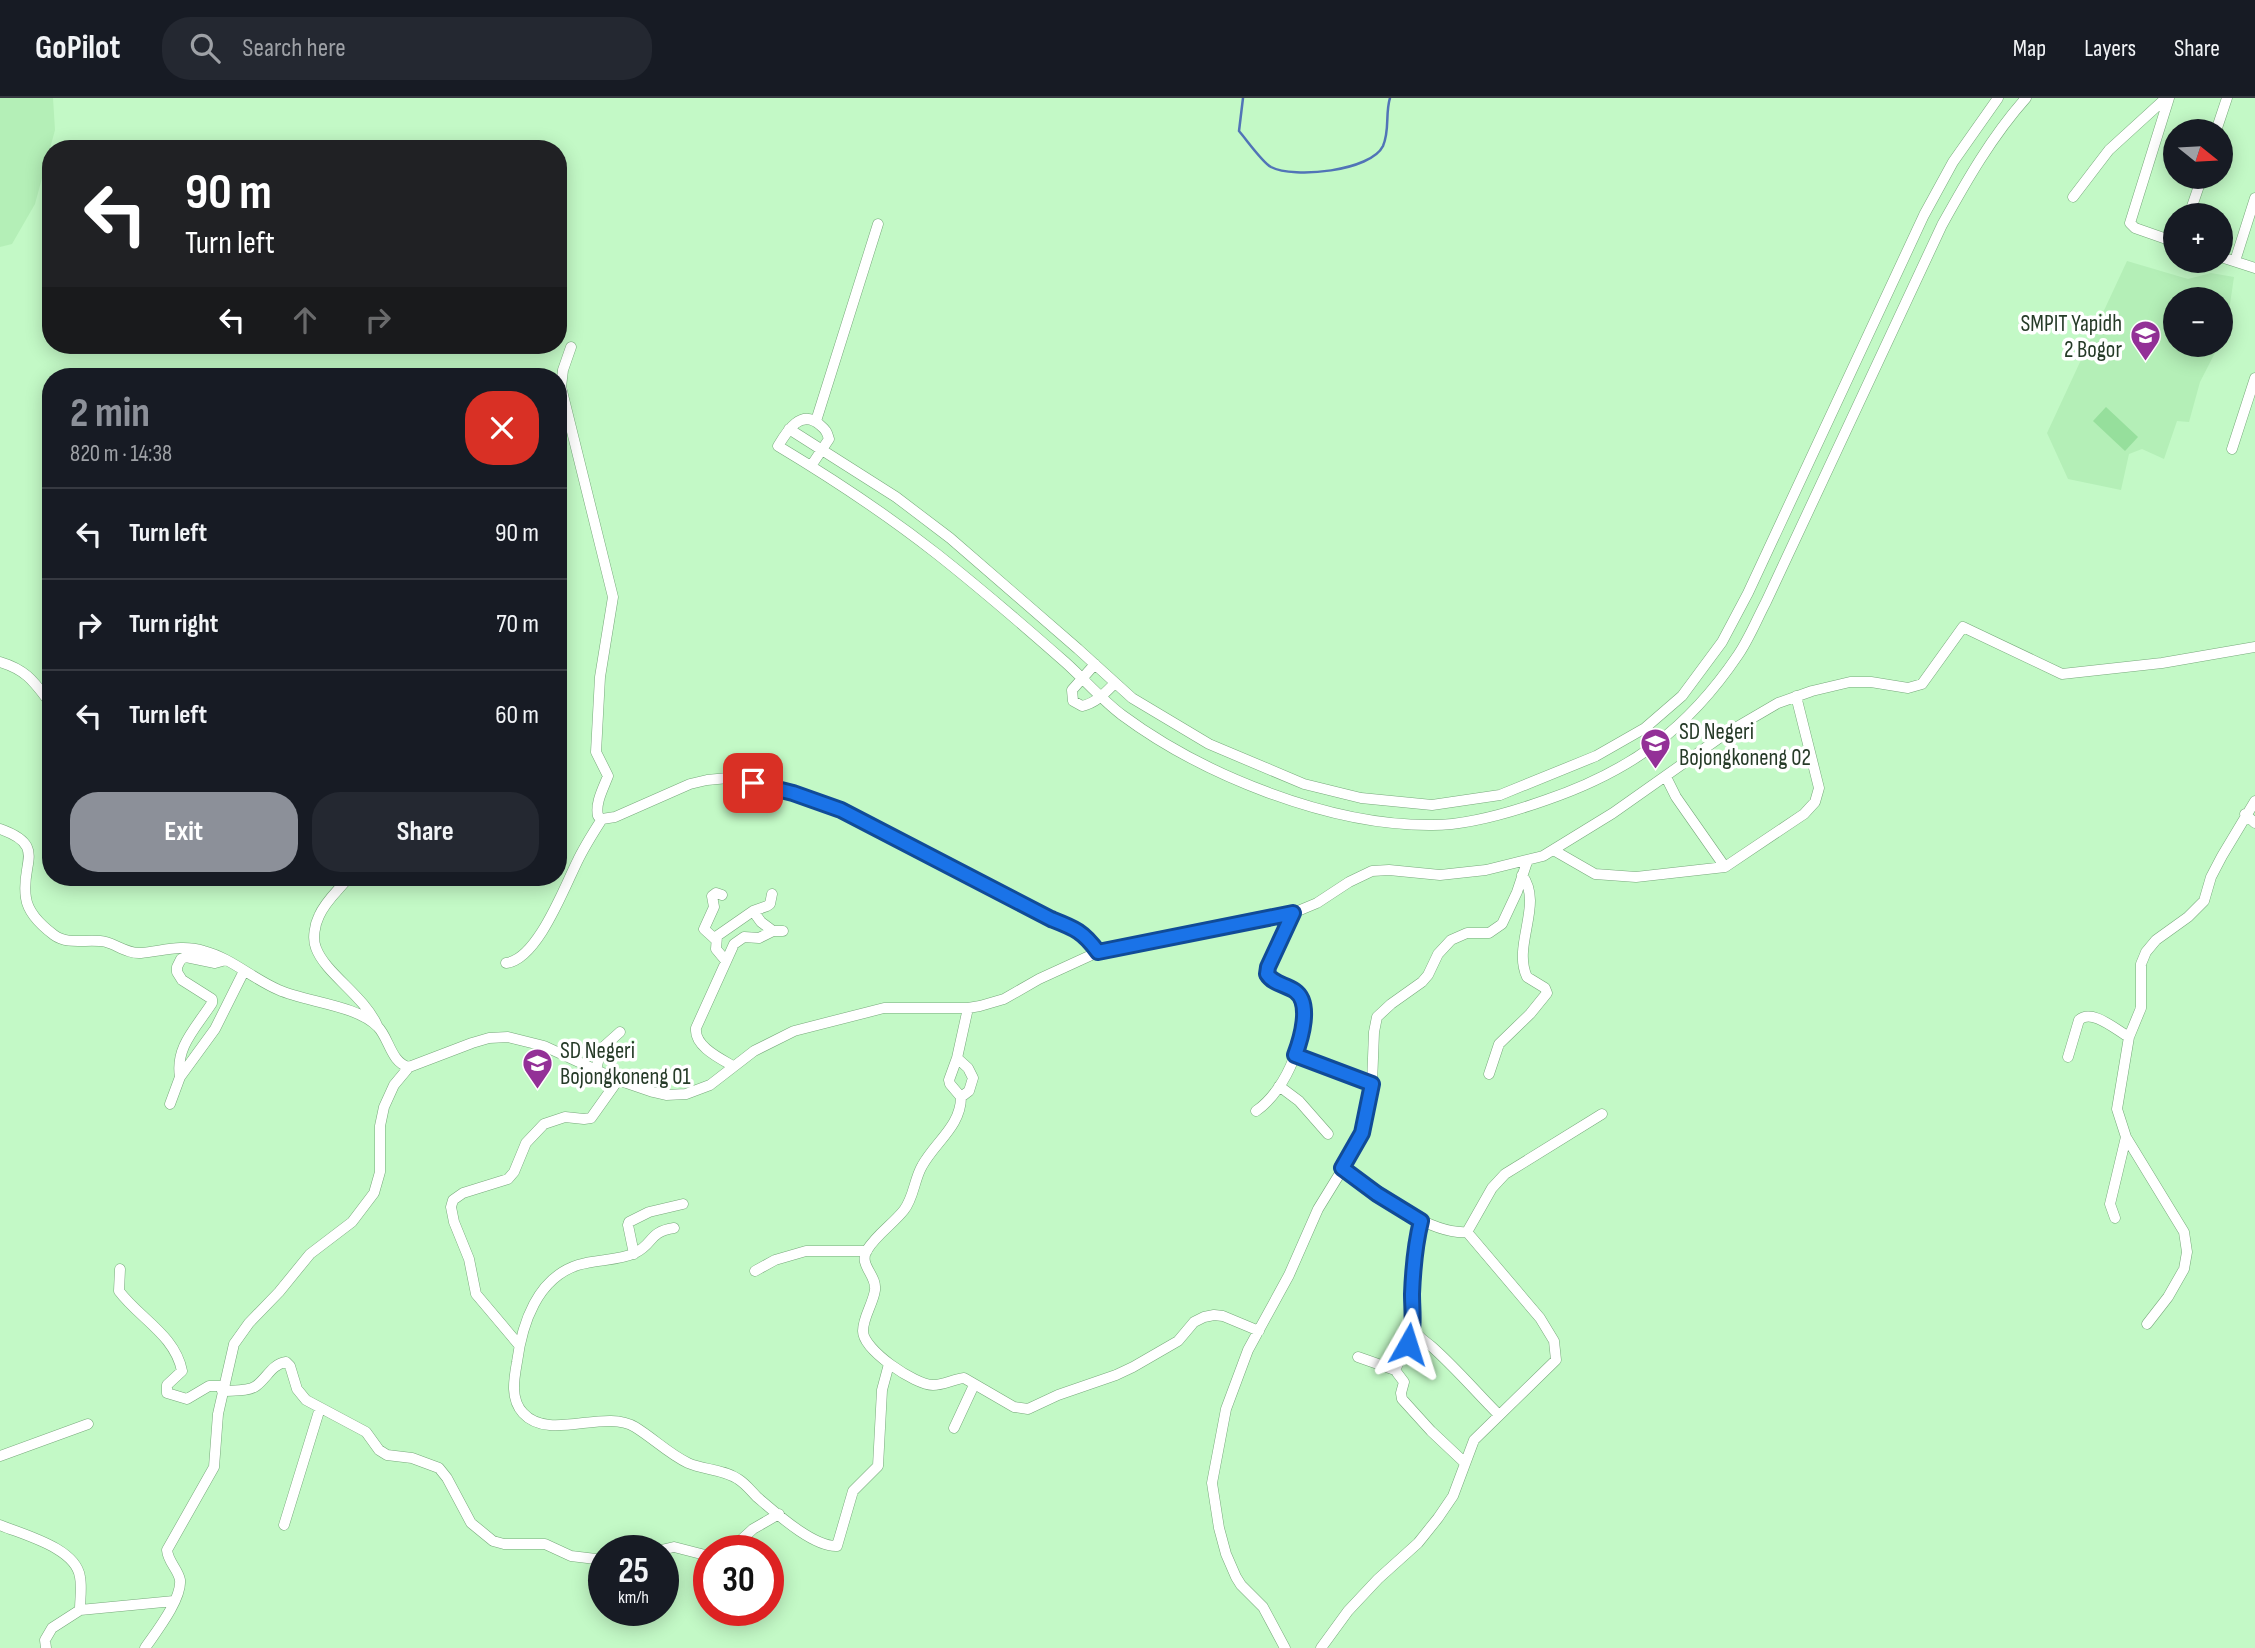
<!DOCTYPE html>
<meta charset="utf-8">
<style>
body{margin:0;font-family:"Sofia Sans Condensed",sans-serif;background:#242831;color:#f1f3f6;height:100vh;display:flex;flex-direction:column;font-size:26px;white-space:nowrap}
*{box-sizing:border-box;margin:0}
p{font-size:23px;color:#9ea1a6}
.icon{flex:none;width:38px;height:38px;fill:none;stroke:currentColor;stroke-width:2;stroke-linecap:round;stroke-linejoin:round}
.map{position:relative;flex:1;overflow:hidden}
.panel{position:absolute;left:42px;top:270px;width:525px;height:518px;display:flex;flex-direction:column;background:#171b24;border-radius:28px;box-shadow:0 4px 18px #0003}
.panel>*{flex:none}
.guide{position:absolute;left:42px;top:42px;width:525px;height:214px;border-radius:28px;box-shadow:0 4px 18px #0003;background:#202124;color:#fff;overflow:hidden}
.needle{width:46px;rotate:108deg}
.fabs{position:absolute;left:2163px;top:21px;display:grid;gap:14px}
.fabs a{display:grid;place-items:center;width:70px;height:70px;border-radius:50%;background:#171b24;box-shadow:0 4px 18px #0003;font-size:35px}
.speed{position:absolute;left:588px;top:1437px;display:flex;gap:14px;font-size:35px;font-weight:700;text-align:center}
.speed>*{display:grid;place-content:center;width:91px;height:91px;border-radius:50%;background:#171b24;box-shadow:0 4px 18px #0003;line-height:1}
.speed small{font-size:18px;font-weight:400}
.speed .limit{border:10px solid #d22;background:#fff;color:#111}
.pin{position:absolute;display:grid;place-items:center;width:60px;height:60px;color:#fff;margin:-30px;border-radius:14px;box-shadow:0 4px 10px #0006}
.me{position:absolute;width:77px;margin:-38px;rotate:6deg;stroke-linejoin:round;filter:drop-shadow(0 0 5px #0008)}
.turn{display:flex;align-items:center;gap:24px;height:147px;padding:0 28px;font-size:32px}
.turn .icon{width:91px;height:91px;stroke-width:2.5}
.turn b{display:block;font-size:49px;line-height:60px}
.lanes{display:flex;align-items:center;height:66px;padding:0 28px;background:#0003;justify-content:center;gap:35px;direction:ltr}
.lanes .off{opacity:.35}
.round{display:grid;place-items:center;flex:none;width:74px;height:74px;border-radius:28px;background:#242831}
.summary{display:flex;align-items:center;justify-content:space-between;height:119px;padding:0 28px}
h1{font-size:42px;font-weight:700;line-height:52px;color:#8c9099}
.primary-button{display:flex;gap:14px;margin-top:auto;padding:14px 28px}
.primary-button a{flex:1;height:80px;border-radius:28px;background:#8c9099;color:#fff;font-size:28px;font-weight:700;line-height:80px;text-align:center}
.primary-button a+a{background:#242831;color:#f1f3f6}
ul{padding:0;list-style:none}
li{display:flex;align-items:center;gap:21px;height:91px;padding:0 28px;border-top:2px solid #363941}
li div{flex:1}
li b{display:block;font-size:26px}
li em{font-style:normal}
header{display:flex;align-items:center;gap:42px;box-sizing:border-box;height:98px;padding:0 35px;background:#171b24;border-bottom:2px solid #363941}
header strong{font-size:33px}
nav{display:flex;gap:38px;margin-inline-start:auto;font-size:24px}
.search{width:490px;height:63px;background:#242831;display:flex;align-items:center;gap:18px;box-sizing:border-box;padding:0 24px;border-radius:28px;color:#9ea1a6;font-size:26px}
.map>svg:first-child{display:block}
.built{fill:#b4efb7}
.green{fill:#96df9c}
.lines{fill:none;stroke-linecap:round;stroke-linejoin:round}
.stream{stroke:#5174b7;stroke-width:2.5}
.minor-casing{stroke:#77a97b;stroke-width:11}
.minor{stroke:#fff;stroke-width:10}
.route-casing{stroke:#114b97;stroke-width:18}
.route{stroke:#1a73e8;stroke-width:12}
.labels{text-anchor:middle;stroke-width:7;stroke-linejoin:round;paint-order:stroke}
.poi-label{font-size:23px;fill:#263b28;stroke:#fff;text-anchor:start}
</style>
<header>
<strong>GoPilot</strong>
<div class="search"><svg class="icon" aria-label="search" viewBox="0 0 24 24"><circle cx="10" cy="10" r="6"/><path d="M15 15l6 6"/></svg>Search here</div>
<nav><a>Map</a><a>Layers</a><a>Share</a></nav>
</header>
<div class="map">
<svg width="2255" height="1550" viewBox="0 0 2255 1550">
<rect width="100%" height="100%" fill="#c3f9c6"/>
<path class="built" d="M 0,0 L 53,0 L 55,32 L 35,106 L 12,146 L 0,149 Z
M 2127,163 L 2188,181 L 2211,175 L 2234,179 L 2226,233 L 2221,244 L 2221,201 L 2175,201 L 2175,247 L 2219,247 L 2200,284 L 2189,324 L 2177,323 L 2164,361 L 2142,351 L 2129,356 L 2121,392 L 2068,381 L 2047,335 Z"/>
<path class="green" d="M 2106,309 L 2138,339 L 2125,353 L 2093,323 Z"/>
<g class="lines">
<path class="stream" d="M 1243,0 L 1239,33 C 1246,41 1262,64 1271,69 C 1294,81 1371,73 1383,48 C 1390,32 1385,16 1390,0"/>
<defs>
<path id="minor" d="M 2169,0 L 2130,125 L 2135,130 L 2175,144
M 2216,33 L 2227,0
M 2073,99 L 2109,52 L 2166,0
M 2189,117 L 2202,79
M 2221,159 L 2255,170
M 2235,163 L 2255,100
M 571,249 L 563,272 L 561,289 L 613,499 L 600,579 L 596,654 L 608,678 C 603,691 595,705 598,718 L 602,721 L 615,719 L 690,686 L 707,682 L 728,680 L 753,685 L 822,704 L 860,721 L 1051,821 C 1074,830 1084,833 1098,854
M 816,323 L 878,126
M 789,331 L 896,399 L 950,440 L 1078,551 L 1132,600 L 1209,646 L 1304,686 L 1361,700 L 1432,707 L 1500,697 L 1596,658 L 1645,630 L 1682,598 L 1722,544 L 1748,495 L 1924,117 L 1953,64 L 1998,0
M 2232,351 L 2255,280
M 811,368 L 829,341 C 827,334 826,332 820,327 C 801,310 787,333 778,348 C 833,381 886,416 937,456 C 980,490 1023,527 1065,564 C 1084,581 1102,602 1122,617 C 1203,677 1328,727 1429,727 C 1466,728 1512,714 1546,702 C 1631,673 1688,631 1738,557 C 1749,541 1757,521 1766,504 L 1942,127 C 1967,82 1992,38 2026,0
M 0,564 C 27,572 34,584 51,606
M 1095,566 L 1072,592 L 1073,603 L 1082,608 C 1096,605 1105,595 1115,585
M 1666,679 L 1676,699 L 1725,769
M 2245,716 L 2255,725
M 0,731 C 48,748 20,765 26,800 C 28,815 42,828 54,837 C 69,848 89,840 106,844 C 117,847 128,856 141,855 C 163,853 181,846 204,853 C 231,860 253,881 279,892 C 306,904 357,907 378,929 C 389,940 391,965 409,969 L 472,945 L 489,940 L 508,939 L 544,948 L 618,982 L 653,994 L 666,997 L 686,996 L 710,987 L 754,953 L 794,933 L 884,910 L 968,910 L 980,908 L 1004,901 L 1039,881 L 1098,854 L 1293,815 L 1317,805 L 1349,784 L 1372,773 L 1389,772 L 1440,777 L 1486,772 L 1543,758 L 1613,715 L 1725,636 L 1778,605 L 1812,593 L 1850,584 L 1871,584 L 1908,590 L 1922,586 L 1963,529 L 2062,576 L 2162,565 L 2255,549
M 1555,753 L 1595,776 L 1636,779 L 1725,769 L 1804,716 L 1815,704 L 1819,690 L 1796,598
M 349,779 C 339,792 326,802 319,818 C 315,826 312,841 316,850 C 325,875 363,897 377,927
M 753,813 L 761,824 L 773,833
M 715,841 L 704,831 L 714,809 L 712,798 L 716,795 L 722,797
M 726,863 L 716,851 L 717,838 L 753,813 L 767,808 L 770,806 L 772,796
M 506,865 C 537,862 564,790 577,764 C 584,749 593,735 602,721
M 968,910 L 957,960 L 949,982 L 950,986 L 961,999 C 961,1028 935,1044 922,1068 C 914,1082 914,1099 904,1112 C 893,1126 877,1136 867,1152 C 858,1167 877,1177 875,1192 C 873,1206 863,1219 863,1233 C 863,1252 915,1287 933,1287 C 943,1287 954,1281 964,1280 L 1014,1309 L 1028,1311 L 1058,1297 L 1116,1277 L 1133,1269 L 1178,1243 L 1194,1224 L 1204,1219 L 1214,1217 L 1223,1218 L 1259,1233
M 1295,956 L 1372,986
M 2068,959 L 2079,922 C 2092,910 2116,932 2129,939
M 957,960 L 968,970 L 973,980 L 969,993 L 961,999
M 733,968 C 719,960 694,948 696,930 L 734,846 L 744,839 L 759,840 L 773,833 L 783,833
M 596,972 L 601,951 L 620,934
M 1489,976 L 1499,946 L 1530,916 L 1547,895 L 1545,890 L 1527,879 C 1512,847 1544,806 1522,777
M 180,979 C 175,949 196,930 212,905 L 212,901 L 182,882 L 177,874 L 177,869 L 181,861 L 186,859 L 215,865 L 226,862
M 1279,988 L 1299,1003 L 1328,1036
M 170,1006 L 180,979 L 215,931 L 244,873
M 1256,1013 C 1287,992 1312,932 1298,896 L 1271,882 L 1267,876 L 1267,869 L 1293,815
M 2115,1120 L 2110,1106 L 2126,1039
M 1421,1123 C 1415,1144 1406,1210 1413,1229 C 1415,1237 1425,1243 1431,1248 C 1456,1270 1476,1294 1499,1317
M 674,1130 C 648,1134 654,1146 635,1155 C 618,1163 597,1161 578,1167 C 537,1180 522,1226 517,1264 C 514,1281 510,1301 523,1315 C 549,1344 605,1310 635,1329 C 653,1340 669,1356 688,1365 C 704,1372 723,1371 738,1381 C 746,1386 751,1393 757,1399 C 776,1415 813,1449 837,1448 L 853,1393 L 878,1368 L 882,1292 L 889,1266
M 1467,1134 L 1492,1090 L 1505,1076 L 1602,1016
M 634,1156 L 628,1127 L 629,1124 L 649,1114 L 683,1106
M 120,1171 L 119,1193 C 139,1220 175,1237 182,1273 L 167,1287 L 167,1295 L 187,1301 L 209,1288 L 224,1288
M 755,1173 L 775,1162 L 806,1153 L 867,1153
M 2147,1226 L 2168,1199 L 2184,1171 L 2187,1154 L 2184,1134 L 2126,1039 L 2117,1011 L 2129,939 L 2141,910 L 2141,866 L 2146,854 L 2156,842 L 2188,819 L 2204,803 L 2211,779 L 2222,758 L 2255,703
M 519,1247 L 476,1196 L 469,1161 L 454,1124 L 451,1109 L 453,1102 L 463,1095 L 508,1081 L 514,1074 L 526,1045 L 544,1026 L 565,1019 L 584,1021 L 591,1020 L 618,982
M 1358,1259 L 1395,1272 L 1414,1232
M 1395,1272 L 1404,1284 L 1401,1295 L 1402,1301 L 1431,1333 L 1465,1365
M 222,1293 C 232,1292 248,1294 256,1288 C 267,1280 272,1266 286,1264 L 290,1268 L 297,1291 L 306,1302 L 366,1334 L 379,1352 L 387,1357 L 412,1360 L 439,1370 L 447,1380 L 471,1425 L 493,1443 L 504,1446 L 545,1446 L 571,1458 L 604,1462
M 954,1330 L 974,1287
M 0,1358 L 88,1326
M 0,1427 C 24,1437 76,1450 80,1479 C 82,1489 80,1502 80,1512
M 284,1427 L 320,1310
M 661,1452 L 674,1449 L 709,1458
M 730,1452 L 753,1431 L 779,1416
M 46,1550 L 45,1542 L 52,1530 L 80,1512 L 174,1503
M 145,1550 C 156,1534 182,1501 180,1482 C 178,1471 168,1464 167,1452 L 214,1369 L 218,1316 L 234,1246 L 249,1225 L 279,1194 L 310,1156 L 352,1124 L 374,1095 L 380,1074 L 380,1028 L 384,1009 L 394,987 L 409,969
M 1285,1550 L 1263,1509 L 1241,1487 L 1236,1479 L 1226,1456 L 1219,1430 L 1212,1385 L 1226,1311 L 1248,1252 L 1289,1177 L 1318,1111 L 1350,1059 L 1362,1035 L 1372,986 L 1374,934 L 1377,919 L 1391,906 L 1422,884 L 1428,877 L 1438,856 L 1451,842 L 1467,835 L 1489,835 L 1502,826 L 1517,794 L 1527,764
M 1321,1550 L 1348,1513 L 1378,1481 L 1418,1445 L 1438,1420 L 1453,1398 L 1474,1342 L 1556,1262 L 1554,1243 L 1540,1220 L 1467,1134 C 1428,1137 1372,1092 1342,1070"/>
</defs>
<use href="#minor" class="minor-casing"/>
<use href="#minor" class="minor"/>
</g>
<g class="lines">
<defs>
<path id="route" d="M 753,685 L 793,695 L 841,712 L 1051,821 C 1074,830 1083,833 1098,854 L 1293,815 L 1268,869 L 1267,876 C 1273,886 1285,886 1295,893 C 1312,905 1301,941 1295,957 L 1372,986 L 1362,1035 L 1342,1070 L 1377,1096 L 1421,1123 C 1415,1147 1413,1171 1412,1196 C 1412,1213 1415,1230 1408,1246"/>
</defs>
<use href="#route" class="route-casing"/>
<use href="#route" class="route"/>
</g>
<defs>
<symbol id="school-pin" viewBox="-11 -11 22 30"><path d="M0 17L-7.5 6A9.5 9.5 0 1 1 7.5 6Z" fill="#933097" stroke="#fff"/><path d="M0-5L7-2L0 1L-7-2ZM-4 1L0 2.5L4 1V4Q0 6-4 4Z" fill="#fff"/></symbol>
</defs>
<g fill-rule="evenodd">
<use href="#school-pin" x="2128" y="220" width="35" height="47"/>
<use href="#school-pin" x="1638" y="628" width="35" height="47"/>
<use href="#school-pin" x="520" y="948" width="35" height="47"/>
</g>
<g class="labels">
<g class="poi-label">
<text x="2122" y="233" text-anchor="end">SMPIT Yapidh<tspan x="2122" dy="26">2 Bogor</tspan></text>
<text x="1679" y="641">SD Negeri<tspan x="1679" dy="26">Bojongkoneng 02</tspan></text>
<text x="560" y="960">SD Negeri<tspan x="560" dy="26">Bojongkoneng 01</tspan></text>
</g>
</g>
</svg>
<div class="fabs">
<a><svg class="needle" viewBox="-14 -14 28 28"><path d="M0-13l5 13h-10z" fill="#e53935"/><path d="M0 13l5-13h-10z" fill="#9ea1a6"/></svg></a>
<a>+</a>
<a>−</a>
</div>
<div class="speed"><div>25<small>km/h</small></div><div class="limit">30</div></div>
<div class="pin" style="left:753px;top:685px;background:#d93025"><svg class="icon" aria-label="arrive" viewBox="0 0 24 24"><path d="M6 21V4h12l-3 4 3 4H6"/></svg></div>
<svg class="me" style="left:1408px;top:1246px" viewBox="-20 -20 40 40"><path d="M0-17L14 15 0 8-14 15z" fill="#1a73e8" stroke="#fff" stroke-width="4"/></svg>
<div class="guide">
<div class="turn"><svg class="icon" aria-label="left" viewBox="0 0 24 24"><path d="M17 20v-9H6M10 6l-5 5 5 5"/></svg><div><b>90 m</b>Turn left</div></div>
<div class="lanes"><svg class="icon" aria-label="left" viewBox="0 0 24 24"><path d="M17 20v-9H6M10 6l-5 5 5 5"/></svg><svg class="icon off" aria-label="ahead" viewBox="0 0 24 24"><path d="M12 20V5M6 11l6-6 6 6"/></svg><svg class="icon off" aria-label="right" viewBox="0 0 24 24"><path d="M7 20v-9h11M14 6l5 5-5 5"/></svg></div>
</div>
<section class="panel">
<div class="summary"><div><h1>2 min</h1><p>820 m · 14:38</p></div><a class="round" style="background:#d93025;color:#fff"><svg class="icon" aria-label="close" viewBox="0 0 24 24"><path d="M6 6l12 12M18 6L6 18"/></svg></a></div>
<ul>
<li><svg class="icon" aria-label="left" viewBox="0 0 24 24"><path d="M17 20v-9H6M10 6l-5 5 5 5"/></svg><div><b>Turn left</b></div><em>90 m</em></li>
<li><svg class="icon" aria-label="right" viewBox="0 0 24 24"><path d="M7 20v-9h11M14 6l5 5-5 5"/></svg><div><b>Turn right</b></div><em>70 m</em></li>
<li><svg class="icon" aria-label="left" viewBox="0 0 24 24"><path d="M17 20v-9H6M10 6l-5 5 5 5"/></svg><div><b>Turn left</b></div><em>60 m</em></li>
</ul>
<div class="primary-button"><a>Exit</a><a>Share</a></div>
</section>
</div>
